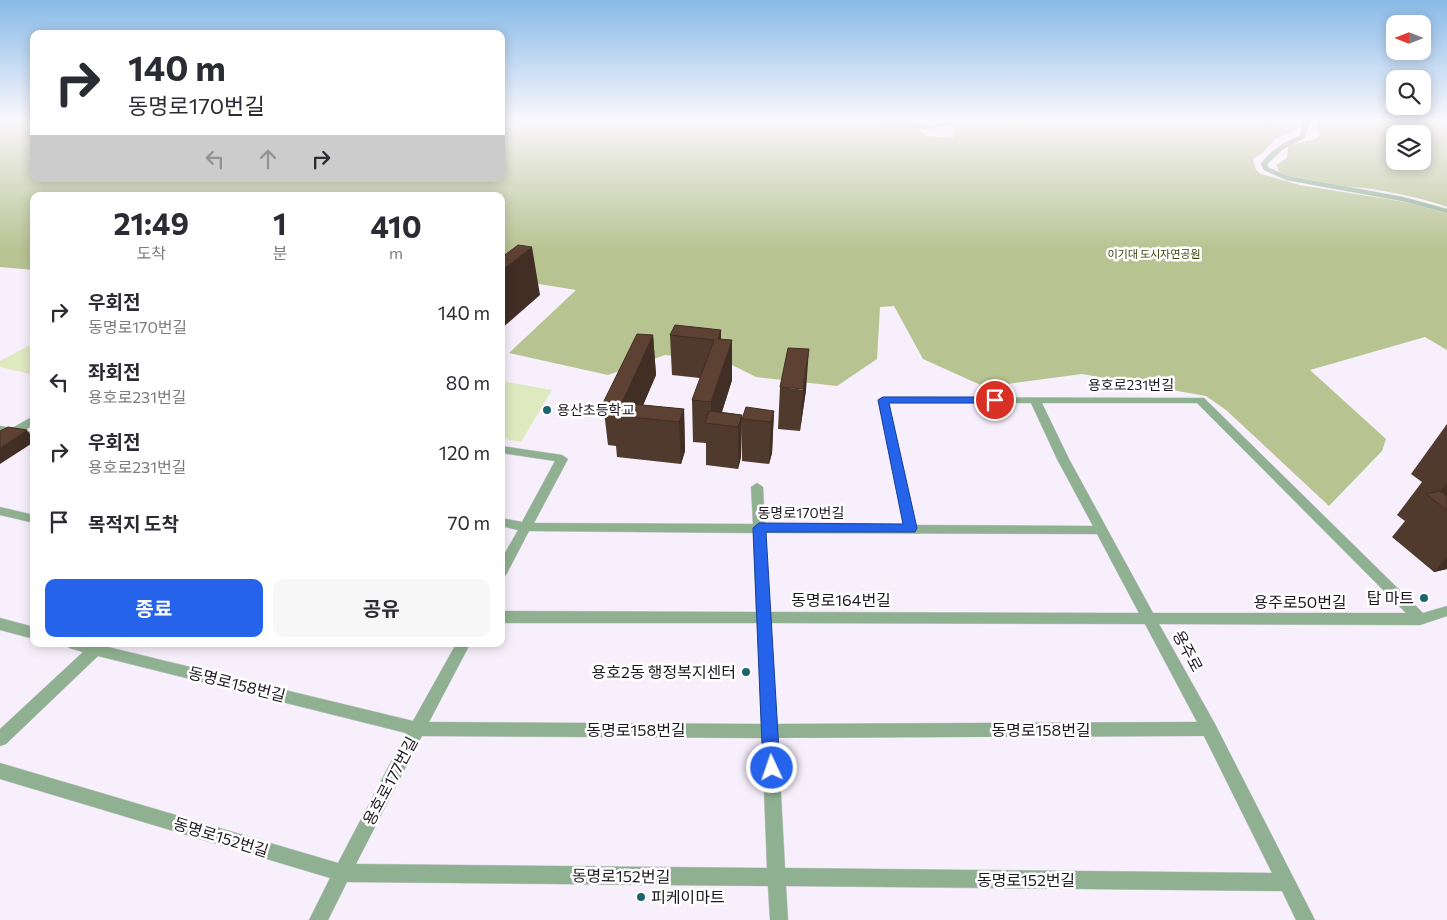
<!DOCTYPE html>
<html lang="ko">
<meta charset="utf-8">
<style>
body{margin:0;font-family:Commissioner,"Noto Sans KR",sans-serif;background:#f7f7f7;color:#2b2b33;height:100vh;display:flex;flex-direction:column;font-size:19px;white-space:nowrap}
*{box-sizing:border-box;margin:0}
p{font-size:16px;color:#7c7c81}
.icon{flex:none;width:28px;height:28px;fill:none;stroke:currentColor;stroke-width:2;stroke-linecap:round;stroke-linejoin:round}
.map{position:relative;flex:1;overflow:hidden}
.side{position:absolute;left:30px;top:192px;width:475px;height:455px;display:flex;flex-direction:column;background:#fff;border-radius:10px;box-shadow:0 2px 12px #0003}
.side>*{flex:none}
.top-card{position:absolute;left:30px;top:30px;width:475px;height:152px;border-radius:10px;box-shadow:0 2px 12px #0003;background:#fff;color:#2b2b33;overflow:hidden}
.needle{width:32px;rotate:270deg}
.controls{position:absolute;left:1386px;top:15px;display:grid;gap:10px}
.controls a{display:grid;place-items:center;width:45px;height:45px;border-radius:10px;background:#fff;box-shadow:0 2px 12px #0003;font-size:25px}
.pin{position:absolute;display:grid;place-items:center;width:42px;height:42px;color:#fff;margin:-21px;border:2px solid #fff;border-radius:50%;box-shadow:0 1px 5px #0007}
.me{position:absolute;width:55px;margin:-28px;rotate:357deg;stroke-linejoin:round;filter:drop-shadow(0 0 4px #0008)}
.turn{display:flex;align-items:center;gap:18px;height:105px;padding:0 15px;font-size:22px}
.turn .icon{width:65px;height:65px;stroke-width:2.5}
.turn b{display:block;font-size:35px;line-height:42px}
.lanes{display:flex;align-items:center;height:48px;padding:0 15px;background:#0003;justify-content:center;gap:25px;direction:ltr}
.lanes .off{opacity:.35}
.eta{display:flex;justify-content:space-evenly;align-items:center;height:85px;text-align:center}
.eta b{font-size:30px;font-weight:700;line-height:35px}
.primary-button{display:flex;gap:10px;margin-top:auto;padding:10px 15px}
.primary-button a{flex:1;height:58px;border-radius:10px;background:#2563eb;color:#fff;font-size:20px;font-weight:700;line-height:58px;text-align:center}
.primary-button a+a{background:#f7f7f7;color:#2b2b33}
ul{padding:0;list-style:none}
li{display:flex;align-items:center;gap:15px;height:70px;padding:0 15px}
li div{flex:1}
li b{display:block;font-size:19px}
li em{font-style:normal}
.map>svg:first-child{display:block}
.green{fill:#dfe9c0}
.forest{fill:#b8c392;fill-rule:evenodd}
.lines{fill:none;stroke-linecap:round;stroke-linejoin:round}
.minor-casing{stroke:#d4cdd8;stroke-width:1}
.minor{fill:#90b191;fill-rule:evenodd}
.wall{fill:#50392d}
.shaded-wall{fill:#412e24}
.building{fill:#5d4234;stroke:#412e24}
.route{fill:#2563eb;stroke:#184099}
.poi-dot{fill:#19646f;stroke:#fff;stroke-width:2}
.labels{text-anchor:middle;stroke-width:5;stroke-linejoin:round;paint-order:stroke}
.far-park-label{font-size:11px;fill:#3a4208;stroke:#fff}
.street-label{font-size:14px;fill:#1f1822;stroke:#fff}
.poi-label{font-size:14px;fill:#1f1822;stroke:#fff;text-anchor:start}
.near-poi-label{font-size:16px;fill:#1f1822;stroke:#fff;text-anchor:end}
.near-street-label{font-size:16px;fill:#1f1822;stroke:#fff}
</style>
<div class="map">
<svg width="1447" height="920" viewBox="0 0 1447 920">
<rect width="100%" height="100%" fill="#f7effb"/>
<path class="green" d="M 34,343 L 34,375 L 0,367 L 0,361 Z
M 501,381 L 552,390 L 521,442 L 501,438 Z"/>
<path class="forest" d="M 22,121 L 34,121 L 34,179 L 501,179 L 501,121 L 877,121 L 916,128 L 926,136 L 953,138 L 952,125 L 958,121 L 1298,121 L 1293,131 L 1274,140 L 1263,153 L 1253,159 L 1256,170 L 1261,174 L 1300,185 L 1430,206 L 1447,213 L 1447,350 L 1425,337 L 1310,370 L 1386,439 L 1382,451 L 1329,506 L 1226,410 L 1206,396 L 1082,374 L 985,387 L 923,359 L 894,306 L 880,307 L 877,359 L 837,386 L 756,377 L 726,362 L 665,355 L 608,375 L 509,353 L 576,290 L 501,278 L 501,196 L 34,196 L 34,270 L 0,267 L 0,126 Z
M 1321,121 L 1447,121 L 1447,207 C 1423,198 1396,193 1371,189 C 1341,185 1307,186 1280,173 L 1276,165 L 1287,158 L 1288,146 L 1315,139 L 1321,135 L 1317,128 L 1318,123 ZM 1395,134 L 1422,134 L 1422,161 L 1395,161 Z"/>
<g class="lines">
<defs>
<path id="minor" d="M 8,121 L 19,121 L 0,127 L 0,123 Z
M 880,121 L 930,125 L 956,121 C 939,133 898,129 880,121 Z
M 1307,121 L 1312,121 L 1308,127 L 1305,138 L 1283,149 L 1267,164 L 1269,168 L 1288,176 L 1403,197 L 1447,209 L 1447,213 L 1402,201 L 1286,180 L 1264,170 L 1261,164 C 1271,150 1284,142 1300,136 L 1302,127 Z
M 883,397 L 1204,398 L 1423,613 L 1447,606 L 1447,616 L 1420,625 L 1159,624 L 1215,724 L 1315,920 L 1296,920 L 1282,891 L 786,886 L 788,920 L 770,920 L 768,886 L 347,882 L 328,920 L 309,920 L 330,878 L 0,779 L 0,763 L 338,863 L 406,733 L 98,656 L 6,744 L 0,746 L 0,729 L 83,652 L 69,648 L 67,644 L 104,644 L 104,646 L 413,721 L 456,644 L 470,644 L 429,722 L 761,724 L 757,623 L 501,623 L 501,611 L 756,612 L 753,533 L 529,531 L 506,575 L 501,577 L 501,560 L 518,530 L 501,526 L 501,518 L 522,522 L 555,461 L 501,453 L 501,446 L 562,455 L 568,459 L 534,523 L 753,524 L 751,487 L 757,483 L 763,487 L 765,524 L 904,525 L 878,400 ZM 889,403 L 1031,403 L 1057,459 L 1093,526 L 916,525 ZM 1042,403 L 1197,403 L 1406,613 L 1153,613 L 1069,459 ZM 766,533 L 1097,534 L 1139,613 L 770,612 ZM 771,623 L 1145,624 L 1197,722 L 777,724 ZM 422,736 L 762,738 L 767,868 L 356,864 ZM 1204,736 L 1272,873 L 785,868 L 778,738 Z
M 34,416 L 34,424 L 24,431 L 34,433 L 34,439 L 16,436 L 0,444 L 0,436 L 5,433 L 0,432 L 0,426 L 12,428 Z
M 0,507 L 34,515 L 34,523 L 0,515 Z
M 0,618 L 34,627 L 34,639 L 0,630 Z"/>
</defs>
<use href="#minor" class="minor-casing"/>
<use href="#minor" class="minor"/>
</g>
<path class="wall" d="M 721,330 L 721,339 L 732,380 L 722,412 L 742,415 L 741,457 L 738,469 L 706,465 L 706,443 L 693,442 L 692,400 L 700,378 L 672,375 L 670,335 Z
M 653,335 L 656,375 L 643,405 L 684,409 L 685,451 L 681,464 L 617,457 L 616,446 L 608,445 L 603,403 Z
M 780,387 L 806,390 L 800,431 L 778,429 Z
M 774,411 L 772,453 L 769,464 L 742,461 L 742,419 Z
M 1447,424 L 1447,569 L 1434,572 L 1392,537 L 1405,521 L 1397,515 L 1422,482 L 1411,474 Z"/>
<path class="shaded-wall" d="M 532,247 L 540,295 L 501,329 L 501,271 Z
M 721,330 L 721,370 L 718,339 Z
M 653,335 L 656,375 L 638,417 L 622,403 Z
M 732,340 L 732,380 L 718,424 L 711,424 L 711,402 Z
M 809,349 L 806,390 L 800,431 L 803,389 Z
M 684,409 L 685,451 L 681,464 L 679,422 Z
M 774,411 L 772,453 L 769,464 L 771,422 Z
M 742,415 L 741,457 L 738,469 L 738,427 Z
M 27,430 L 34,440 L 34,442 L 0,464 L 0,448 Z
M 1447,483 L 1447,510 L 1434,500 Z
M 1447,557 L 1447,569 L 1434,572 Z"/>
<path class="building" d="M 518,245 L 532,247 L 501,271 L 501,258 Z
M 675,325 L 721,330 L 718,339 L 732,340 L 711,402 L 692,400 L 714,340 L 670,335 Z
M 637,334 L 653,335 L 622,403 L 684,409 L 679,422 L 612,415 L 617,404 L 603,403 Z
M 788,348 L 809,349 L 803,389 L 780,387 Z
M 746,407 L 774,411 L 771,422 L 742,419 Z
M 709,411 L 742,415 L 738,427 L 705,423 Z
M 8,427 L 27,430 L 0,448 L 0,431 Z
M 1440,491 L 1447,496 L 1447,510 L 1426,494 Z"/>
<linearGradient id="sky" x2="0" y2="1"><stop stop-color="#88bae7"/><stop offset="0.48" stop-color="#fbf8fd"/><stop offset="1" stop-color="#fbf8fd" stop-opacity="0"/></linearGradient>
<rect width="1447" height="250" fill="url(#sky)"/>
<path class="route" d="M 883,397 L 995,397 L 1000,400 L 995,403 L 889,403 L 917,528 L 915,532 L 766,532 L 780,768 L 777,774 L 772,776 L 766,774 L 763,768 L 753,528 L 759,523 L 903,524 L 878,400 Z"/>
<g class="poi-dot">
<circle cx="547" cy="410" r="5"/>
<circle cx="1424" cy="598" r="5"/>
<circle cx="746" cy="672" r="5"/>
<circle cx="641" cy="897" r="5"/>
</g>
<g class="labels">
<g class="far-park-label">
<text x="1154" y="258">이기대 도시자연공원</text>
</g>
<g class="street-label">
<text x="1131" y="390">용호로231번길</text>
<text x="801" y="518">동명로170번길</text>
</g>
<g class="poi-label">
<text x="557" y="415">용산초등학교</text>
</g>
<g class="near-poi-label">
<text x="1414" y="604">탑 마트</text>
<text x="736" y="678">용호2동 행정복지센터</text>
<text x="651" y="903" text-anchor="start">피케이마트</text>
</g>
<g class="near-street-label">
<text x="841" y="606">동명로164번길</text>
<text x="1300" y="608">용주로50번길</text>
<text transform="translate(1188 651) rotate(62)" y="6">용주로</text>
<text transform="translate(237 684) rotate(14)" y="6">동명로158번길</text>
<text x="636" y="736">동명로158번길</text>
<text x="1041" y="736">동명로158번길</text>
<text transform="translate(390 781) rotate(-62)" y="6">용호로177번길</text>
<text transform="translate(221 837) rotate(17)" y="6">동명로152번길</text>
<text transform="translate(621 876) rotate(1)" y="6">동명로152번길</text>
<text x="1026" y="886">동명로152번길</text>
</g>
</g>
</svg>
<div class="controls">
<a><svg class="needle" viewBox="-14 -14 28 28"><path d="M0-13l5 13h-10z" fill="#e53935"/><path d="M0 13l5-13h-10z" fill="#7c7c81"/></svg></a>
<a><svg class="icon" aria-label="search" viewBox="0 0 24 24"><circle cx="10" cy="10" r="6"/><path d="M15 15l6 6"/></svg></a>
<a><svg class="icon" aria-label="layers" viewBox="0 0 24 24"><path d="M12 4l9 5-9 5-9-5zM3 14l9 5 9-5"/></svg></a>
</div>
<div class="pin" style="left:995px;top:400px;background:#d93025"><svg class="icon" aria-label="arrive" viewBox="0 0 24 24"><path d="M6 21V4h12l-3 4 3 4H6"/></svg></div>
<svg class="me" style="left:772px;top:768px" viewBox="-20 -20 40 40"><circle r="17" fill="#2563eb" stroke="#fff" stroke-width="3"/><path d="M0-11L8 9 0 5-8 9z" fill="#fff"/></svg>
<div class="top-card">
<div class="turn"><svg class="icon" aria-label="right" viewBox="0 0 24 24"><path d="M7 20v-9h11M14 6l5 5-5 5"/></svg><div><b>140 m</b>동명로170번길</div></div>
<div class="lanes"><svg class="icon off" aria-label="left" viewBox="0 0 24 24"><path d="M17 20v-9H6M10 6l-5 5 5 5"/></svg><svg class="icon off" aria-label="ahead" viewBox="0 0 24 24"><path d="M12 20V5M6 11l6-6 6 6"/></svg><svg class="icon" aria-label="right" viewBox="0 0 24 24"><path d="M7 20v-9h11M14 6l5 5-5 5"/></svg></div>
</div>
<section class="side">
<div class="eta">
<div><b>21:49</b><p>도착</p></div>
<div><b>1</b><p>분</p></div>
<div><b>410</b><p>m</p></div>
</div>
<ul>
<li><svg class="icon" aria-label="right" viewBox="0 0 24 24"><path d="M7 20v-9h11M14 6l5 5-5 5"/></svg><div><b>우회전</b><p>동명로170번길</p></div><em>140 m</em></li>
<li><svg class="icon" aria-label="left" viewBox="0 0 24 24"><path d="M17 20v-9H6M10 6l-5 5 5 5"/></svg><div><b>좌회전</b><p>용호로231번길</p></div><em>80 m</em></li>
<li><svg class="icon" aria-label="right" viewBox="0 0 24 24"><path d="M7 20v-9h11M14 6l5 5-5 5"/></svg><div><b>우회전</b><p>용호로231번길</p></div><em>120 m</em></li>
<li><svg class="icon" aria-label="arrive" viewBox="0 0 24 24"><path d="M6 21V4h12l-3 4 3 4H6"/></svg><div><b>목적지 도착</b></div><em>70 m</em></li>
</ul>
<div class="primary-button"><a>종료</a><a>공유</a></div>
</section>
</div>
